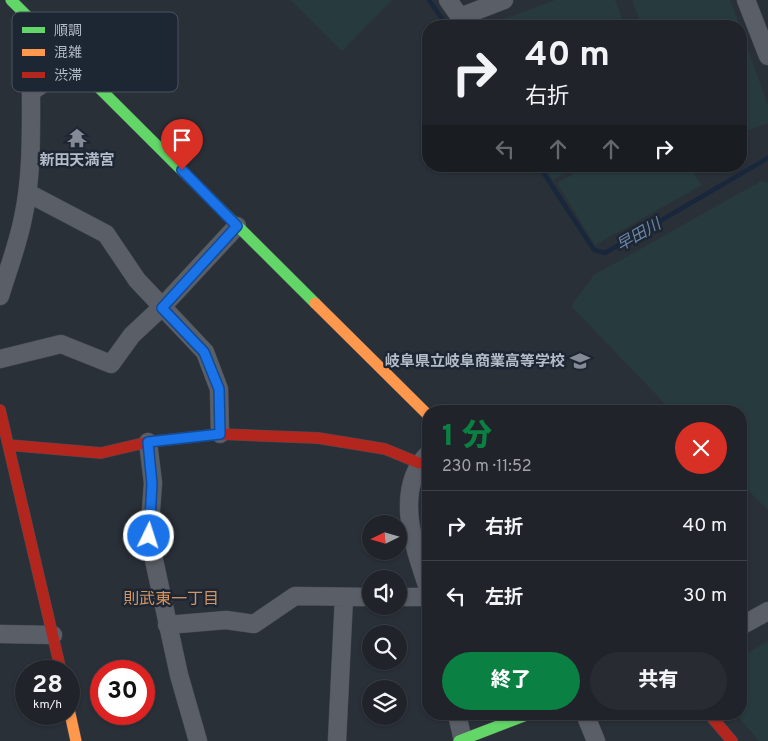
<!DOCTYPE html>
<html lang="ja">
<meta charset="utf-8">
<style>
body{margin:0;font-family:Overpass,"Noto Sans JP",sans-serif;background:#282c32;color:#f1f3f6;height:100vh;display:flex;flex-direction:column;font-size:19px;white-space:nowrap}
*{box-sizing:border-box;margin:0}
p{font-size:16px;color:#a2a4a8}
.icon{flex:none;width:28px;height:28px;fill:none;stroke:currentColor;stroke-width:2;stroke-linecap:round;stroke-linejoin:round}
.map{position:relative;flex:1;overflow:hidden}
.drawer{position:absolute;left:422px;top:405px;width:325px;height:315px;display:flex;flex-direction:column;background:#20242a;border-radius:20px;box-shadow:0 1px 4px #0004,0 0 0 1px #3d4147}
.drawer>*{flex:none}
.banner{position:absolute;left:422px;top:20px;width:325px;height:152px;border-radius:20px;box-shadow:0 1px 4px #0004,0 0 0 1px #3d4147;background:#20242a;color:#f1f3f6;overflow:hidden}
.needle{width:32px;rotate:265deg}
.buttons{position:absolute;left:362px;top:515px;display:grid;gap:10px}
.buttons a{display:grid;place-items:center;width:45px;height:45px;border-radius:50%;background:#20242a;box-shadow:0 1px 4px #0004,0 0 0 1px #3d4147;font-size:25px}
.speed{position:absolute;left:15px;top:660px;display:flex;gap:10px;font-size:25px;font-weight:700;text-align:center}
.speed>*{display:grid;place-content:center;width:65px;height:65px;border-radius:50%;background:#20242a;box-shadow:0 1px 4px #0004,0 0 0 1px #3d4147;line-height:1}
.speed small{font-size:12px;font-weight:400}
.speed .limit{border:8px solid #d22;background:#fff;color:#111}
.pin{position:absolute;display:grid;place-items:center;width:42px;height:42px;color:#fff;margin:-51px -21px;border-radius:50% 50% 50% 0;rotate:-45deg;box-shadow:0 0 5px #0007}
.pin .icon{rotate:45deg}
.me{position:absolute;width:55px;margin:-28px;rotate:4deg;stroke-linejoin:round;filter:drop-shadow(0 0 4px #0008)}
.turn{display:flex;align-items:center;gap:18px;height:105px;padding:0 20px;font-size:22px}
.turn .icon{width:65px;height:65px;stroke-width:2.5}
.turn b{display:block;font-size:35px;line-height:42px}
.lanes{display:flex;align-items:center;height:48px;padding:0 20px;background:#0003;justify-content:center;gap:25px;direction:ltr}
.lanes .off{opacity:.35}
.round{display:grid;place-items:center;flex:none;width:52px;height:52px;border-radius:26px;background:#282c32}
.overview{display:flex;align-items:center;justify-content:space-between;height:85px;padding:0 20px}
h1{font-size:30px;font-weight:800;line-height:38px;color:#0b8043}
.primary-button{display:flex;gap:10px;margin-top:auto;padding:10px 20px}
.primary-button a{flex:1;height:58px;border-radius:30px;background:#0b8043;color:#fff;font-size:20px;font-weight:800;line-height:58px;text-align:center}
.primary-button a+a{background:#282c32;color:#f1f3f6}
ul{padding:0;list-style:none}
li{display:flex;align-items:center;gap:15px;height:70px;padding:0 20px;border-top:1px solid #3d4147}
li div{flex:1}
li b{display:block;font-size:19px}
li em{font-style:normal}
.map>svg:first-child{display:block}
.green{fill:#273a3e}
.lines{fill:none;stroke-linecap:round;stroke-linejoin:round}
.stream{stroke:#19273c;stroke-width:4.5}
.street-casing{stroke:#484c55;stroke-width:19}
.fast-casing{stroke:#484c55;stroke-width:12}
.slow-casing{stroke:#484c55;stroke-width:12}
.jam-casing{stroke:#484c55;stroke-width:12}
.street{stroke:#5a5e66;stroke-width:18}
.fast{stroke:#63d668;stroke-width:11}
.slow{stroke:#ff974d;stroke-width:11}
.jam{stroke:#b3261e;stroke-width:11}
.route-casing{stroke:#114b97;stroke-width:12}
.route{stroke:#1a73e8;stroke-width:9}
.labels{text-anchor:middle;stroke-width:5;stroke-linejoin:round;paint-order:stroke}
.poi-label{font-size:15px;font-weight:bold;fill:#b4bcc9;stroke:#1d2633}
.water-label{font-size:16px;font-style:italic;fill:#6d86a8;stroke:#1d2633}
.neighbourhood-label{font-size:16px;fill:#d59563;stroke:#1d2633}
.key{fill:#1d2633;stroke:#4a5360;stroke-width:1}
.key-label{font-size:14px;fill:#b4bcc9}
</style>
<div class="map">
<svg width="768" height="741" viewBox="0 0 768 741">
<rect width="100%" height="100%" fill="#2a3038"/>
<path class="green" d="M 291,0 L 392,0 L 342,51 Z
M 555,0 L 615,0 L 625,26 L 485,26 Z
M 632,0 L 730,0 L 740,26 L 642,26 Z
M 741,30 L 768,105 L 768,123 L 741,133 Z
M 544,166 L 578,166 L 553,180 Z
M 587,166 L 688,166 L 702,185 L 595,245 L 557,183 Z
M 761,181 L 768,183 L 768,510 L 741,483 L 741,411 L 672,411 L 571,306 L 594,275 Z
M 768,641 L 768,741 L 759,741 L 736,714 L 741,714 L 741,657 Z"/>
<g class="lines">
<path class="stream" d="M 429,0 L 447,26
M 539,166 L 594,250 L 605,253 L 768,158"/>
<defs>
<path id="street" d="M 448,0 L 460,17 L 504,0
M 746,0 L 768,56
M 28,193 L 106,234 L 137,280 L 205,352 L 219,389 L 220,434
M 0,296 C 8,270 18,244 23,218 C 32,177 31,135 31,92 L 72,63
M 0,359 L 61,344 L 111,364 L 132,335 L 161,308 L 237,226
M 148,442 L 153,483 L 149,537 L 179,675 L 198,741
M 429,453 C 392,490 415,549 429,591
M 399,597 L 429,597
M 167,625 L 226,620 L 254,624 L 295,596 L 371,597
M 741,626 L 768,611
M 0,634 L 53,635
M 457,714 L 463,741
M 585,714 L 596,741
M 337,741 L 344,597"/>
<path id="fast" d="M 11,0 L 315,303
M 459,741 L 529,714"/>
<path id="slow" d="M 315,303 L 429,416
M 69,709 L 76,741"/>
<path id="jam" d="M 0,410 L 61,671
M 8,445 L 101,453 L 148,442 L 220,434 L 318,438 L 385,449 L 419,463
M 709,714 L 732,741"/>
</defs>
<use href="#street" class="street-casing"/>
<use href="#fast" class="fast-casing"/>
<use href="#slow" class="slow-casing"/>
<use href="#jam" class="jam-casing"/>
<use href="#street" class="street"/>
<use href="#fast" class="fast"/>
<use href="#slow" class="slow"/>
<use href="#jam" class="jam"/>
</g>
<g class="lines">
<defs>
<path id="route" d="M 149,536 L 152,484 L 148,442 L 220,434 L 219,389 L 204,352 L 162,308 L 237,226 L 182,170"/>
</defs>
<use href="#route" class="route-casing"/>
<use href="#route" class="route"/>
</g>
<defs>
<symbol id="temple-bare" viewBox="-9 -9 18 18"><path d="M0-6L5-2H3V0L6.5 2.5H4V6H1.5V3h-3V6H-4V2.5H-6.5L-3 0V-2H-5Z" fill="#848b96" stroke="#1d2633" stroke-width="2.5" paint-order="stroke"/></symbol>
<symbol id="school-bare" viewBox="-9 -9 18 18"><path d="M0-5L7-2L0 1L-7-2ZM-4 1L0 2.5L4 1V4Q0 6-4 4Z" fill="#848b96" stroke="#1d2633" stroke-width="2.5" paint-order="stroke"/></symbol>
</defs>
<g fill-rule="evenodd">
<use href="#temple-bare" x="63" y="124" width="28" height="28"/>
<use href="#school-bare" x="566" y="347" width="28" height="28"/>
</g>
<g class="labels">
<g class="poi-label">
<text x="77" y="165">新田天満宮</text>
<text x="565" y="366" text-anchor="end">岐阜県立岐阜商業高等学校</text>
</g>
<g class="water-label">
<text transform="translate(638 234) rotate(-30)" y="6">早田川</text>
</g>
<g class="neighbourhood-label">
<text x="171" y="604">則武東一丁目</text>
</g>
</g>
<rect x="12" y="12" width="166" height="80" rx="8" class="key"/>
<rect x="22" y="27" width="23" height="6" fill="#63d668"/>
<rect x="22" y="49" width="23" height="7" fill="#ff974d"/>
<rect x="22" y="72" width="23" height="6" fill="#b3261e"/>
<g class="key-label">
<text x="54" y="35">順調</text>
<text x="54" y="57">混雑</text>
<text x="54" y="80">渋滞</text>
</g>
</svg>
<div class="buttons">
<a><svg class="needle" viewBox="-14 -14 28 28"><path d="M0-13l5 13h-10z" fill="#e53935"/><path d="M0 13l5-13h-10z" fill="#a2a4a8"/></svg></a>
<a><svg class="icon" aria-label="sound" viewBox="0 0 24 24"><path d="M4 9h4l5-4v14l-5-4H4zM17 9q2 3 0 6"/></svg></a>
<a><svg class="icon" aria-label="search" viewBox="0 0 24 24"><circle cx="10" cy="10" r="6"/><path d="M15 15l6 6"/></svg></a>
<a><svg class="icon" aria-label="layers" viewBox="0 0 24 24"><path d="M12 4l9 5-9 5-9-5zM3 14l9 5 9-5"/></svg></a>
</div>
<div class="speed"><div>28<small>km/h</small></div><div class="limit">30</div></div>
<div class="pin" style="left:182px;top:170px;background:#d93025"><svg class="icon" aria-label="arrive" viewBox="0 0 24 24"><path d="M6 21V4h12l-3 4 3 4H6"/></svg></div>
<svg class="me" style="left:149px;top:536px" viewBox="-20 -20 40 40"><circle r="17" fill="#1a73e8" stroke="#fff" stroke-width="3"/><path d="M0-11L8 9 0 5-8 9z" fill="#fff"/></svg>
<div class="banner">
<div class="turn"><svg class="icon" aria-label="right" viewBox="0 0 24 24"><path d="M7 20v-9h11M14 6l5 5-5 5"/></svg><div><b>40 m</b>右折</div></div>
<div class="lanes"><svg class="icon off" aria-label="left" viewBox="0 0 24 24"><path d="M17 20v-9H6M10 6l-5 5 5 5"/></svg><svg class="icon off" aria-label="ahead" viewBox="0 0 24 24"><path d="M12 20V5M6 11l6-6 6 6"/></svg><svg class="icon off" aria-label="ahead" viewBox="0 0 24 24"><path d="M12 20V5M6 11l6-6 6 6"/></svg><svg class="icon" aria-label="right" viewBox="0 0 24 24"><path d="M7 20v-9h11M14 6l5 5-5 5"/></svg></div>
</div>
<section class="drawer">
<div class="overview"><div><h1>1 分</h1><p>230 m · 11:52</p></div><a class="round" style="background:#d93025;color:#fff"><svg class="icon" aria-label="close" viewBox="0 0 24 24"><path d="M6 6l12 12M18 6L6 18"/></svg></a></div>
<ul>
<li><svg class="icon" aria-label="right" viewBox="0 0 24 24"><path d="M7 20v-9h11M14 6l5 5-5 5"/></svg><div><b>右折</b></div><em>40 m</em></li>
<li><svg class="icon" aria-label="left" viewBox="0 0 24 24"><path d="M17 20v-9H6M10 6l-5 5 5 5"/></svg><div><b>左折</b></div><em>30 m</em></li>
</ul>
<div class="primary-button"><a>終了</a><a>共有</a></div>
</section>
</div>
